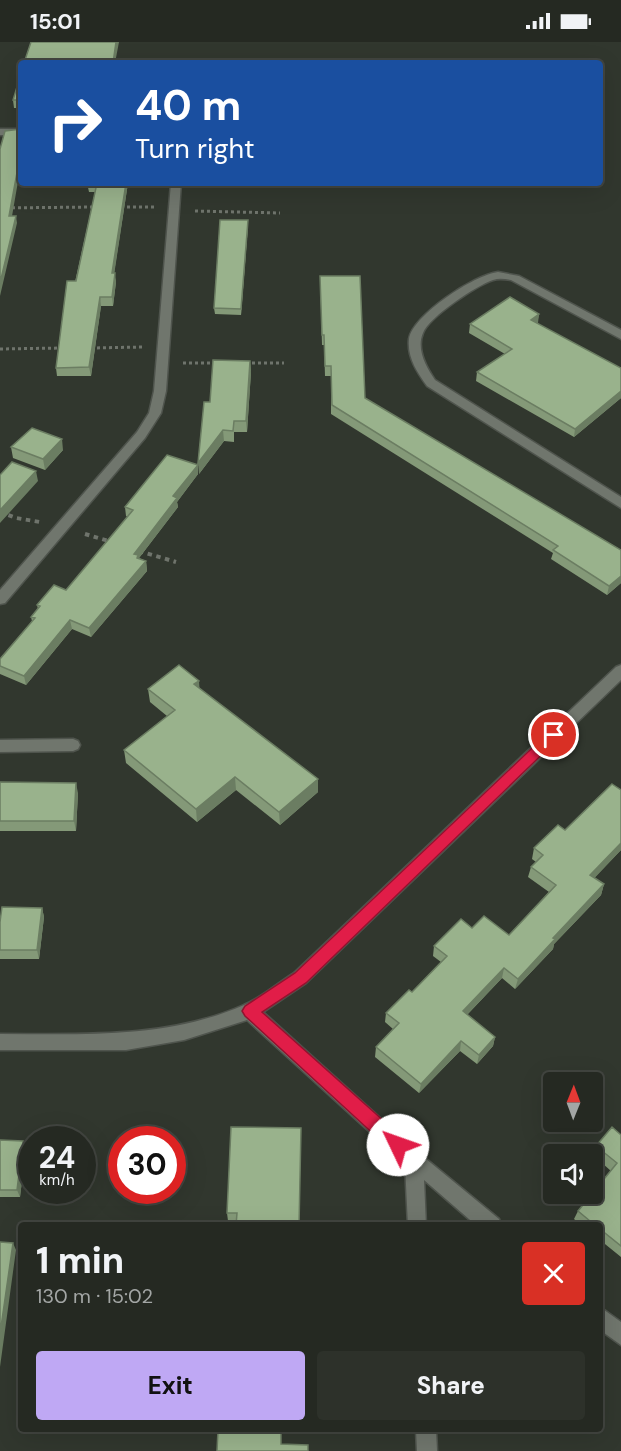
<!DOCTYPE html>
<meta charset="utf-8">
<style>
body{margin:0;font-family:"DM Sans",sans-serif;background:#2d312a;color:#f1f3f6;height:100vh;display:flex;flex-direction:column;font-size:22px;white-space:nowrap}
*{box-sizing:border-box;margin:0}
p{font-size:20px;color:#a3a6a5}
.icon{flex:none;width:33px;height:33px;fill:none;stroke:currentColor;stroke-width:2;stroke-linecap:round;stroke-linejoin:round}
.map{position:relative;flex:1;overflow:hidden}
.drawer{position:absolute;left:18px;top:1180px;width:585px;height:210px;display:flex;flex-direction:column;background:#252922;border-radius:6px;box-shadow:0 6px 24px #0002,0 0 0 2px #424540}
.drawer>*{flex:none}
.guide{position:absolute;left:18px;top:18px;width:585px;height:126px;border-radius:6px;box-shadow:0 6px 24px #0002,0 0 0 2px #424540;background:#1a4fa0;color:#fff;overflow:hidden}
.needle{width:39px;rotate:1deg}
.tools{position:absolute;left:543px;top:1030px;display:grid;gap:12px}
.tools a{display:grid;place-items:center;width:60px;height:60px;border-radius:6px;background:#252922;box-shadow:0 6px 24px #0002,0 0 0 2px #424540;font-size:30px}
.speed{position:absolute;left:18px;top:1084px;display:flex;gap:12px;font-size:30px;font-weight:700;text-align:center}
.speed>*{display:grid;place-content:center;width:78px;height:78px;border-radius:50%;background:#252922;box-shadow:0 6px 24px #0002,0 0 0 2px #424540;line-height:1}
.speed small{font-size:15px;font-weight:400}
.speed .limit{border:9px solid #d22;background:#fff;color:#111}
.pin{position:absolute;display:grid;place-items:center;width:51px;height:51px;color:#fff;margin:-26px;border:3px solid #fff;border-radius:50%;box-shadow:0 2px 6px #0007}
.me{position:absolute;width:66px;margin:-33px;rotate:312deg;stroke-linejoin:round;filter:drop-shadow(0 0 4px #0008)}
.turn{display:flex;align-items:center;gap:21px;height:126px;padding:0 18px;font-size:27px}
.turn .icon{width:78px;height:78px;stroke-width:2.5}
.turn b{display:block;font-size:42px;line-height:51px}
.round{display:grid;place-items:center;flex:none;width:63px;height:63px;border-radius:6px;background:#2d312a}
.head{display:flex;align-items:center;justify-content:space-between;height:102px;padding:0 18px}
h1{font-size:36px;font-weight:800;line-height:45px}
.button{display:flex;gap:12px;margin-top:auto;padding:12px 18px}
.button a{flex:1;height:69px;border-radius:6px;background:#bfa8f4;color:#111;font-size:24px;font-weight:800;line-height:69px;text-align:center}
.button a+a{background:#2d312a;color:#f1f3f6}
.status{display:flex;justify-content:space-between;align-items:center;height:42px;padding:0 30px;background:#252922;direction:ltr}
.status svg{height:16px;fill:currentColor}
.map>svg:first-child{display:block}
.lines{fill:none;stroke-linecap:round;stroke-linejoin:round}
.street-casing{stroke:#4f544d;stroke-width:3}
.path-far1{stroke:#6f746c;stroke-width:3;stroke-dasharray:3 3;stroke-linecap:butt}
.path{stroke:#6f746c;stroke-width:4;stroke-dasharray:4.5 4.5;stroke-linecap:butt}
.street{fill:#70766d;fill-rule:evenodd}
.wall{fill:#849978}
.shaded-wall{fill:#6b7d62}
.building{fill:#99b28c;stroke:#6b7d62;stroke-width:1.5}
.route{fill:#e11d48;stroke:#92132f;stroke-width:1.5}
</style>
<div class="status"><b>15:01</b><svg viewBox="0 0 49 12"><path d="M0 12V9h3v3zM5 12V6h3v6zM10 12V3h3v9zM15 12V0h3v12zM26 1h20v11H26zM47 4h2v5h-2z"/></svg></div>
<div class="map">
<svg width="621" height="1409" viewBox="0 0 621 1409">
<rect width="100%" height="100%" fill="#31372e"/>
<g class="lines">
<defs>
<path id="street" d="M 0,87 L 21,87 L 21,93 L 0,93 Z
M 171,141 L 181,141 L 166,349 L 161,371 L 145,396 L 5,561 L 0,562 L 0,548 L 137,390 L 149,371 L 154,349 Z
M 498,230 L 519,234 L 621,288 L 621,297 L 511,238 C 505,237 499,236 493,238 C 477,243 429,275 423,291 C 416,307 426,325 435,338 L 621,455 L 621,466 L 427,344 C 417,330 407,315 409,297 C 413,273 474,233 498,230 Z
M 621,623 L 621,638 L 306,941 L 263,970 L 420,1112 L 499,1177 L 501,1184 L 477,1184 L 424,1138 L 426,1184 L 408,1184 L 405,1122 L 247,978 L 184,998 L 126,1008 L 0,1008 L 0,992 C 82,992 167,997 244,963 C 261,956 278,941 294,931 L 616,625 Z
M 73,697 L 78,699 L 80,703 L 78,707 L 73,709 L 0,710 L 0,698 Z
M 600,1265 L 621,1280 L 621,1303 L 600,1288 Z
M 416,1388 L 436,1388 L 437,1409 L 417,1409 Z"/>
</defs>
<use href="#street" class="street-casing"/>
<path class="path-far1" d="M 121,165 L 155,165
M 0,166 L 95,165
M 195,169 L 280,171
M 91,306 L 143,305
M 0,307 L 62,306
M 183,321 L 217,321
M 246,321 L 284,321"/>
<path class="path" d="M 0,470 L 16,476 L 40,480
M 85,492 L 112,500
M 139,509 L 176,520"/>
<use href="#street" class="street"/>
</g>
<path class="wall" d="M 21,32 L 21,66 L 14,66 L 13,58 Z
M 87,141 L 128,141 L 114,231 L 116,240 L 113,264 L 101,264 L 91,334 L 57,334 L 56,326 L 95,150 L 89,150 Z
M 248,184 L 241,273 L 215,272 L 214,266 Z
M 320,234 L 365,356 L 621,508 L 621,541 L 607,553 L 551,517 L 553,511 L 331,372 L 331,334 L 325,334 L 324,303 L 322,303 Z
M 539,272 L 537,282 L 621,326 L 621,356 L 574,395 L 476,339 L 477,330 L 505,312 L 469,291 L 470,282 Z
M 250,319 L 251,330 L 247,390 L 234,390 L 234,400 L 224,399 L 199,432 L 210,360 Z
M 11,405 L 63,408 L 45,428 L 13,416 Z
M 198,423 L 198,432 L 177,460 L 178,465 L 139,516 L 146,519 L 147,529 L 91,595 L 72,587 L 26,643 L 0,632 L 0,617 L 32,579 L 31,575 L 38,567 L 37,563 L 66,548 L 128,475 L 126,474 L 125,465 Z
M 199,639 L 199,646 L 318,737 L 318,750 L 280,783 L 236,748 L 197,780 L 126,721 L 124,708 L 167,674 L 150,660 L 148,647 Z
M 0,738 L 0,740 L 78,751 L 76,789 L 0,789 Z
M 565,788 L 621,808 L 594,836 L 604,842 L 601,853 L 554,902 L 553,907 L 515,947 L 502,936 L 467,973 L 495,995 L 493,1004 L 477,1022 L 460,1009 L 419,1051 L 375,1015 L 376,1005 L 393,987 L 385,980 L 386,971 L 412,950 L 441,920 L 433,914 L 434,904 L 472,886 L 509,893 L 549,850 L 528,835 L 531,825 L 536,820 L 532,817 L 534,806 Z
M 42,866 L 44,875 L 39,917 L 0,917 L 0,880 Z
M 301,1086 L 236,1179 L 228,1179 L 227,1171 Z
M 621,1093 L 621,1215 L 600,1198 L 600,1184 L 582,1184 L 574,1177 L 578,1169 L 611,1129 L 593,1113 L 596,1104 Z
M 0,1098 L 26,1106 L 20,1155 L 0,1155 Z"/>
<path class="shaded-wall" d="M 116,0 L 119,0 L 115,21 L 113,21 Z
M 21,109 L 21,122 L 11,180 L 9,174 Z
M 126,141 L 128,141 L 113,240 L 112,231 Z
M 16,174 L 17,181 L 0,254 L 0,241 Z
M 248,178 L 248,184 L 241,273 L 241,267 Z
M 115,231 L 116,240 L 113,264 L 112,255 Z
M 100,255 L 101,264 L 91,334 L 89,325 Z
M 539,272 L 538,281 L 530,287 L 531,278 Z
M 250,319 L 251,330 L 247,390 L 246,379 Z
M 621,349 L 621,356 L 574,395 L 575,387 Z
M 223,388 L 224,399 L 199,432 L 198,421 Z
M 62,397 L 63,408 L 45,428 L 43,417 Z
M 198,423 L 198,432 L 177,460 L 178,465 L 139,516 L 138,525 L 134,512 L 173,454 Z
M 36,429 L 38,439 L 0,481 L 0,468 Z
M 146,519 L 147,529 L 91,595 L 89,586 Z
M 621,534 L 621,541 L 607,553 L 609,544 Z
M 70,578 L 72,587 L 26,643 L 24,634 Z
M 199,639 L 200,653 L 194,642 Z
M 235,735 L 236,748 L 197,780 L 196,767 Z
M 318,737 L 318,750 L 280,783 L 279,770 Z
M 76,741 L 78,751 L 76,789 L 74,779 Z
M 621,801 L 621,808 L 587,844 L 590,833 Z
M 604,842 L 601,853 L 554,902 L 553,907 L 515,947 L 518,937 L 553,896 Z
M 42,866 L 44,875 L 39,917 L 37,908 Z
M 504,926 L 502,936 L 461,979 L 463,969 Z
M 495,995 L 493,1004 L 477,1022 L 479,1013 Z
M 461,999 L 460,1009 L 419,1051 L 421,1042 Z
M 23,1099 L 26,1106 L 20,1155 L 17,1148 Z
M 13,1201 L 16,1208 L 0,1325 L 0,1292 Z"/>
<path class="building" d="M 31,0 L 116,0 L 113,21 L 24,21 Z
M 21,32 L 21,58 L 13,58 Z
M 21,87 L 21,109 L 9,174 L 16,174 L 0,241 L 0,107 L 5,89 Z
M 87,141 L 126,141 L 112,231 L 115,231 L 112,255 L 100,255 L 89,325 L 56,326 L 67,239 L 76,239 L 97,141 Z
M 220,178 L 248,178 L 241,267 L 214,266 Z
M 320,234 L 360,234 L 365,356 L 621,508 L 621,534 L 609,544 L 553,508 L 558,504 L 332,363 L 331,324 L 325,324 L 324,293 L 322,293 Z
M 510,255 L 539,272 L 531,278 L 621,326 L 621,349 L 575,387 L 477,330 L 512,307 L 470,282 Z
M 213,318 L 250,319 L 246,379 L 234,379 L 233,389 L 223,388 L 198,421 L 204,360 L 210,360 Z
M 32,386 L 62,397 L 43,417 L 11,405 Z
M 167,413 L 198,423 L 173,454 L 177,456 L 134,512 L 138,513 L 137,516 L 146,519 L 89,586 L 70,578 L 24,634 L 0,624 L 0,617 L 35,576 L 31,575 L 40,564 L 37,563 L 54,543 L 66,548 L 133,468 L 125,465 Z
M 12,420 L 36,429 L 0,468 L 0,433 Z
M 179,623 L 199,639 L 194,642 L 318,737 L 279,770 L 235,735 L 196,767 L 124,708 L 175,668 L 148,647 Z
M 0,740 L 76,741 L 74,779 L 0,779 Z
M 612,742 L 621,748 L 621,801 L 590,833 L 604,842 L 553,896 L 555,897 L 518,937 L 504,926 L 463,969 L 495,995 L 479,1013 L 461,999 L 421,1042 L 376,1005 L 399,981 L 386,971 L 409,948 L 412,950 L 447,914 L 434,904 L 461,877 L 472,886 L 484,874 L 509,893 L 556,843 L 531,825 L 543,813 L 534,806 L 558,783 L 565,788 Z
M 2,865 L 42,866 L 37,908 L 0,908 L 0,880 Z
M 231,1085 L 301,1086 L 299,1184 L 236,1184 L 237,1171 L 227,1171 Z
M 612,1085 L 621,1093 L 621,1204 L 600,1187 L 600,1184 L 596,1184 L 578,1169 L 617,1121 L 596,1104 Z
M 0,1098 L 23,1099 L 17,1148 L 0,1148 Z
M 0,1200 L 13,1201 L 0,1292 Z
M 218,1388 L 281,1388 L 281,1402 L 308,1403 L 308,1409 L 217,1409 Z"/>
<path class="route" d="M 554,688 L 560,693 L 558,697 L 306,941 L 262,970 L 404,1097 L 406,1103 L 404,1109 L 398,1111 L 392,1109 L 245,974 L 242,969 L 245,964 L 295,931 L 549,690 Z"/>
</svg>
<div class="tools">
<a><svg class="needle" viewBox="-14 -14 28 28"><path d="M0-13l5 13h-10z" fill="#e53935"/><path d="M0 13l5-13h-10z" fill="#a3a6a5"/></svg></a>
<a><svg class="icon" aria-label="sound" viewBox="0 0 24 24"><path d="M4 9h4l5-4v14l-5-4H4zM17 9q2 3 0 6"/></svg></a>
</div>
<div class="speed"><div>24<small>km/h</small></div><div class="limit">30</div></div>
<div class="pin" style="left:554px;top:693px;background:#d93025"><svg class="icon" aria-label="arrive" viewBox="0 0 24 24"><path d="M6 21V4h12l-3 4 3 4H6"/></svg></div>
<svg class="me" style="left:398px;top:1103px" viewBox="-20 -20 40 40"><circle r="19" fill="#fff"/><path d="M0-13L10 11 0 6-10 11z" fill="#e11d48"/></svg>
<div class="guide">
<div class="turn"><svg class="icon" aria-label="right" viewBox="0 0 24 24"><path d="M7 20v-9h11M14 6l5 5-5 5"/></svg><div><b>40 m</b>Turn right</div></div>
</div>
<section class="drawer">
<div class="head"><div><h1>1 min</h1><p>130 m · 15:02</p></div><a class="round" style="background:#d93025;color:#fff"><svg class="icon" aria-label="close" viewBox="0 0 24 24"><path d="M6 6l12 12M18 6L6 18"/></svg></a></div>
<div class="button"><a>Exit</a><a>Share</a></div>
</section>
</div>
